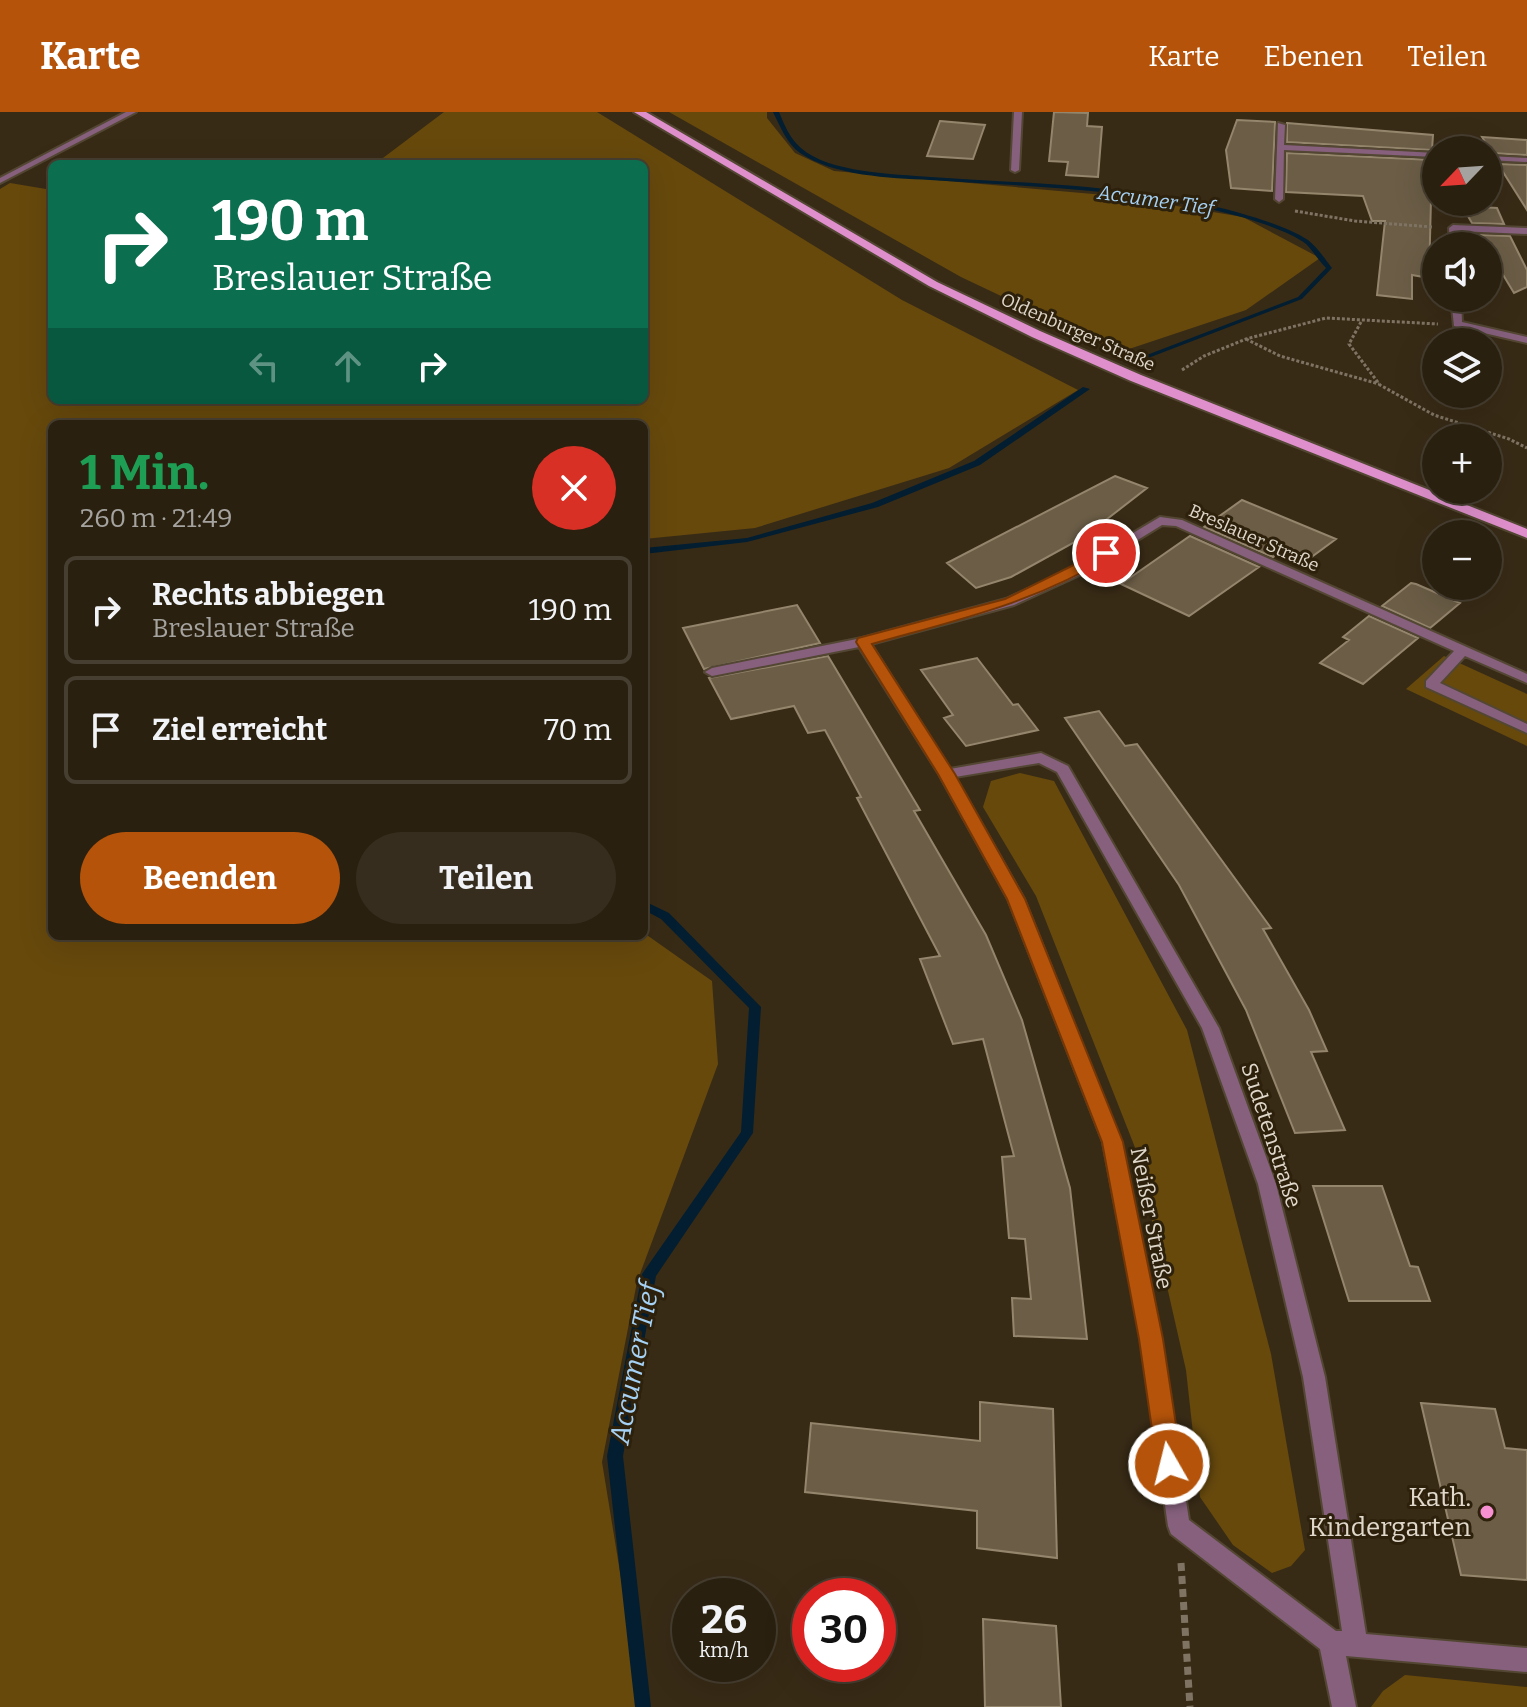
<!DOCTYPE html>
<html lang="de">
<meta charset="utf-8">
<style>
body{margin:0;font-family:Bitter,serif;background:#362d1e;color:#f1f3f6;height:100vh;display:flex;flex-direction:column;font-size:30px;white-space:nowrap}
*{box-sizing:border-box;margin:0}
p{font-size:26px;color:#a5a39f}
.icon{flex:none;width:44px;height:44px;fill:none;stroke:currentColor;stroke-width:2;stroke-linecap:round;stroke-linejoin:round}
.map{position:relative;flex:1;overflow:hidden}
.sheet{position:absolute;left:48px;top:308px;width:600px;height:520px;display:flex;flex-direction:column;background:#2a2010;border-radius:12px;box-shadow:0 8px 32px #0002,0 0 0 2px #463e30}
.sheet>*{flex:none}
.banner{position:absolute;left:48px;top:48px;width:600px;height:244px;border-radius:12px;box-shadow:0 8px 32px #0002,0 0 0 2px #463e30;background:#0b6e4f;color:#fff;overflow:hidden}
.needle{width:52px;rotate:245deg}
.buttons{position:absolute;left:1422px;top:24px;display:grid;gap:16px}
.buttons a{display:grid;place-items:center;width:80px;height:80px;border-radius:50%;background:#2a2010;box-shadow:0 8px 32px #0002,0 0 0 2px #463e30;font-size:40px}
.speed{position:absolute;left:672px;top:1466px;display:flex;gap:16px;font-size:40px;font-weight:700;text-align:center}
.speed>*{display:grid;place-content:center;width:104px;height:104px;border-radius:50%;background:#2a2010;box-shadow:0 8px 32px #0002,0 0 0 2px #463e30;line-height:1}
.speed small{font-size:20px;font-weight:400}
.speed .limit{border:12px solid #d22;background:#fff;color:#111}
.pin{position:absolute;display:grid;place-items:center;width:68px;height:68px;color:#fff;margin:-34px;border:4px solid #fff;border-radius:50%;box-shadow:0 2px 8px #0007}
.me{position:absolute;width:88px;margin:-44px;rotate:352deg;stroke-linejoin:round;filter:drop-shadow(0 0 6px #0008)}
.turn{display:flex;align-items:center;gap:28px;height:168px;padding:0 32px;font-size:36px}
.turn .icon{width:104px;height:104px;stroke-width:2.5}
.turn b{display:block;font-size:56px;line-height:68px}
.lanes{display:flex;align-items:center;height:76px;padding:0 32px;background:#0003;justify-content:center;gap:40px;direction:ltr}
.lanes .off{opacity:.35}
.round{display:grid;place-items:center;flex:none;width:84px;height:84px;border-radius:42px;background:#362d1e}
.head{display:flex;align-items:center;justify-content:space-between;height:136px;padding:0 32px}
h1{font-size:48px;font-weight:700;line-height:60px;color:#1e9e55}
.button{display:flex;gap:16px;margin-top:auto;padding:16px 32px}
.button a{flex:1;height:92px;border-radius:48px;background:#b45309;color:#fff;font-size:32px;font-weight:700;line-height:92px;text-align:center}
.button a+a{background:#362d1e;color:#f1f3f6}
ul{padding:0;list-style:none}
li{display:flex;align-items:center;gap:24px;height:108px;margin:0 16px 12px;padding:0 16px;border:4px solid #463e30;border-radius:12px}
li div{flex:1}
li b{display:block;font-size:30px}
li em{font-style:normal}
header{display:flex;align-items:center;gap:48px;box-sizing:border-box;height:112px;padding:0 40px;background:#b45309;color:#fff}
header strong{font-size:38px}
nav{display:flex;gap:44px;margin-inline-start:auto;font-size:28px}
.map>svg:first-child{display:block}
.green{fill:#67490c}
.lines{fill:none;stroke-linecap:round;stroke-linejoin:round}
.stream{fill:#031e31;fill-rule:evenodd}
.building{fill:#6b5d46;stroke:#94856d;stroke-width:2}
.street-casing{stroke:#534733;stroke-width:4}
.primary-casing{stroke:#534733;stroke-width:4}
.path-far1{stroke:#7f7463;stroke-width:3;stroke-dasharray:3 2;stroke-linecap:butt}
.path{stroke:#7f7463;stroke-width:7;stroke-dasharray:8 5;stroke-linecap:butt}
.street{fill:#86607d;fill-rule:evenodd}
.primary{fill:#df90cc;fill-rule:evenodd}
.route{fill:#b45309;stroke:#753606;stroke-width:2}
.poi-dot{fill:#f690d0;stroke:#2e210c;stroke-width:3}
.labels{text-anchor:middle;stroke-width:6;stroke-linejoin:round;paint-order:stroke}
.far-street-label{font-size:18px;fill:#e0d8cb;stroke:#2e210c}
.far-water-label{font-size:20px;font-style:italic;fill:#a5d1f5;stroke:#2e210c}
.street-label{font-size:22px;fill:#e0d8cb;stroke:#2e210c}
.near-poi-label{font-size:26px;fill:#e0d8cb;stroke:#2e210c;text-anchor:end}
.near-water-label{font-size:28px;font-style:italic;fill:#a5d1f5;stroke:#2e210c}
</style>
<header>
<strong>Karte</strong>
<nav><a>Karte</a><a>Ebenen</a><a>Teilen</a></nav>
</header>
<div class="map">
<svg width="1527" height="1595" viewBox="0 0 1527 1595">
<rect width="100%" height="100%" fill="#382b16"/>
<path class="green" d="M 444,0 L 597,0 L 902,188 L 1078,278 L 949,356 L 755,416 L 644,427 L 644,312 L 52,312 L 52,824 L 644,824 L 644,821 L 712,869 L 718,952 L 637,1170 L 602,1350 L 642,1595 L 0,1595 L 0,77 L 10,71 L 52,78 L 52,288 L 644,288 L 644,52 L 375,52 Z
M 669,0 L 767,0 L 767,6 L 795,41 L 834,59 L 1116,84 L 1243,105 L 1320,146 L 1246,198 L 1120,240 L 961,165 Z
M 1444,544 L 1527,582 L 1527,634 L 1406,577 Z
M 1020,661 L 1054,669 L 1187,918 L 1271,1242 L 1305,1438 L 1291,1454 L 1272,1461 L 1233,1433 L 1200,1385 L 1186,1258 L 1136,1038 L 1036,784 L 983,695 L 991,669 Z
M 1405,1563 L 1527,1575 L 1527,1595 L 1371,1595 L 1383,1579 Z"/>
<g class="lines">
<path class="stream" d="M 773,0 L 779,0 C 784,12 790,27 801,36 C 829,61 894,62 931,65 C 1034,72 1141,73 1240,101 C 1263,108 1288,115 1308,128 C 1317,135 1325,147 1332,156 L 1302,187 L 1143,248 L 1139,248 L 1139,246 L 1298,185 L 1326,156 C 1319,149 1313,139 1306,132 C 1292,121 1262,111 1245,106 C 1143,77 1035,75 930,68 C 889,66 834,64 800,41 C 787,32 780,14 773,0 Z
M 1083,275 L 1090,277 L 980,353 L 878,395 L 747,430 L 644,442 L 644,436 L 747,426 L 872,391 L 974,349 Z
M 644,789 L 669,801 L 761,895 L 753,1021 L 656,1164 L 623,1344 L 651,1595 L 635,1595 L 607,1344 L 642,1162 L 741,1020 L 749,896 L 661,807 L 644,798 Z"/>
</g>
<path class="building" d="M 1054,0 L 1088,1 L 1087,14 L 1102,15 L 1098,65 L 1066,63 L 1068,50 L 1049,49 Z
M 1237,8 L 1275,10 L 1272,79 L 1231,76 L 1226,38 Z
M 940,9 L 985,13 L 973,47 L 927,44 Z
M 1287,11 L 1433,23 L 1432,38 L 1287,30 Z
M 1482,25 L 1527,28 L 1527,43 L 1492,41 Z
M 1287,41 L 1432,48 L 1429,166 L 1412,163 L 1412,187 L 1377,183 L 1385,109 L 1372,109 L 1363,84 L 1286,80 Z
M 1498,52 L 1527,53 L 1527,98 Z
M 1462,94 L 1497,96 L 1504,112 L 1472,111 Z
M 1479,123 L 1510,124 L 1527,158 L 1527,175 L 1514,181 Z
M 1115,364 L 1147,376 L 1084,425 L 1011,465 L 976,476 L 947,451 Z
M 1242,388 L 1336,427 L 1306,449 L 1282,439 L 1273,445 L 1204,415 Z
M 1190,424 L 1259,455 L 1189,504 L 1121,472 Z
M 1411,471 L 1416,472 L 1460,491 L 1430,516 L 1382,494 Z
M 797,493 L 820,531 L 704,557 L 683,516 Z
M 1369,504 L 1418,526 L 1363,572 L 1320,551 L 1349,528 L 1343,525 Z
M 828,544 L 920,698 L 914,699 L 986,823 L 1022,908 L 1070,1076 L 1087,1227 L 1014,1224 L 1012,1186 L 1031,1187 L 1025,1127 L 1009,1126 L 1002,1045 L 1014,1044 L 983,927 L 953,932 L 920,847 L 940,844 L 857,686 L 861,685 L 825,618 L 808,621 L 794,594 L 731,607 L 709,566 Z
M 977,546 L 1013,593 L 1018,592 L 1038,618 L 966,634 L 944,606 L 953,603 L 921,558 Z
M 1099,599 L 1125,634 L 1137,632 L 1271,816 L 1263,817 L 1309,898 L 1327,939 L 1311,940 L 1345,1018 L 1295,1021 L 1246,898 L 1179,773 L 1065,606 Z
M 1313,1074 L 1382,1074 L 1410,1154 L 1418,1155 L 1430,1189 L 1349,1189 Z
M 980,1290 L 1053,1297 L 1057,1446 L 977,1436 L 977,1399 L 805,1380 L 811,1311 L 980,1329 Z
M 1421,1291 L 1495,1297 L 1505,1336 L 1527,1338 L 1527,1468 L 1461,1463 Z
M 983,1507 L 1056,1514 L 1061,1595 L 985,1595 Z"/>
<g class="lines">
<defs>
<path id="street" d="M 126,0 L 136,0 L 0,71 L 0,66 Z
M 1014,0 L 1022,0 L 1019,58 L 1015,60 L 1011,58 Z
M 1278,11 L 1285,13 L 1284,33 L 1436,41 L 1436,45 L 1284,38 L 1283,87 L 1279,90 L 1275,87 Z
M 1488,44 L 1527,46 L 1527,50 L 1488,48 Z
M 1453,113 L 1527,116 L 1527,122 L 1458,119 L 1458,134 L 1450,134 L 1449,116 Z
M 1451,186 L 1461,186 L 1462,210 L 1527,225 L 1527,231 L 1454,214 Z
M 1160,405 L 1182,408 L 1527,562 L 1527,571 L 1465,544 L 1440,571 L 1527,612 L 1527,621 L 1426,575 L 1426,569 L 1454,539 L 1176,414 L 1162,413 L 1084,461 L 1014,493 L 871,532 L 950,657 L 1041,641 L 1068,654 L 1219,916 L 1276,1072 L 1325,1265 L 1366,1522 L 1527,1536 L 1527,1560 L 1346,1544 L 1356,1595 L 1332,1595 L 1320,1537 L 1171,1422 L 1168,1414 L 1141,1227 L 1103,1030 L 1008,787 L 939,662 L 859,535 L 712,564 L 705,560 L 712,556 L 862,526 L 1006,487 L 1076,455 ZM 1039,651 L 1057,660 L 1202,916 L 1258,1072 L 1303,1265 L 1342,1519 L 1336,1519 L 1189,1408 L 1161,1227 L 1121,1030 L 1024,787 L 955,665 Z"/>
<path id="primary" d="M 634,0 L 646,0 L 937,170 L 1040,219 L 1141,263 L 1527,417 L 1527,426 L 1131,269 L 1032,225 L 929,174 Z"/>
</defs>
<use href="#street" class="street-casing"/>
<use href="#primary" class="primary-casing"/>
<path class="path-far1" d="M 1295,99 L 1355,109 L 1432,115
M 1361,210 L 1349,232 L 1380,273 L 1434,303 L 1509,327 L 1527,336
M 1246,227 L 1280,244 L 1379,272
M 1182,258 L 1204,244 L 1246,227 L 1326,206 L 1438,212"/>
<path class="path" d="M 1181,1451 L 1190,1595"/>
<use href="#street" class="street"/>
<use href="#primary" class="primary"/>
</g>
<path class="route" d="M 1106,437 L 1113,441 L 1111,444 C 1035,491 957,508 872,532 L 955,662 L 1025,787 L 1123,1030 L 1163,1227 L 1182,1352 L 1178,1360 L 1169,1364 L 1161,1360 L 1157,1352 L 1139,1227 L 1102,1030 L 1007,787 L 938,662 L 856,530 L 858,526 L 1005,487 Z"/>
<circle class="poi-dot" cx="1487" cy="1400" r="8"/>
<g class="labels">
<g class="far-street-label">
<text transform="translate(1078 220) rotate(24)" y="6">Oldenburger Straße</text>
<text transform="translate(1254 426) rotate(24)" y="6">Breslauer Straße</text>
</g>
<g class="far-water-label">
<text transform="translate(1156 88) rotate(8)" y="7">Accumer Tief</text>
</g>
<g class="street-label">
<text transform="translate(1272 1023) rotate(72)" y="8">Sudetenstraße</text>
<text transform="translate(1152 1106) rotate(79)" y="8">Neißer Straße</text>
</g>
<g class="near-poi-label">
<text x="1471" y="1394">Kath.<tspan x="1471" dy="30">Kindergarten</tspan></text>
</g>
<g class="near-water-label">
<text transform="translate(634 1251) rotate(-79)" y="10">Accumer Tief</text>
</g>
</g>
</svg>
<div class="buttons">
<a><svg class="needle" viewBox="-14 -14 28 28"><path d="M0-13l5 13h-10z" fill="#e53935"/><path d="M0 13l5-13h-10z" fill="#a5a39f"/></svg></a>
<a><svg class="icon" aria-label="sound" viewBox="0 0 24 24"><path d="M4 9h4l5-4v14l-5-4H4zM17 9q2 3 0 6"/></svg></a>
<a><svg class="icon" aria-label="layers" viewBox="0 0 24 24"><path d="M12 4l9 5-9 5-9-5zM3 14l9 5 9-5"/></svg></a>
<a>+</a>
<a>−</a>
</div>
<div class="speed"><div>26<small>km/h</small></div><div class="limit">30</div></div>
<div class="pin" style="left:1106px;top:441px;background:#d93025"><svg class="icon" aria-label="arrive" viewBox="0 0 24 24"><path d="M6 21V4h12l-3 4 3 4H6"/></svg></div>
<svg class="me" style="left:1169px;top:1352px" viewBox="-20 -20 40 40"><circle r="17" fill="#b45309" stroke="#fff" stroke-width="3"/><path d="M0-11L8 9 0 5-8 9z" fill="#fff"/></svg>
<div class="banner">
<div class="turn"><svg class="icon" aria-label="right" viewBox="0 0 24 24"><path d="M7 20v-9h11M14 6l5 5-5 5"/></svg><div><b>190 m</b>Breslauer Straße</div></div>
<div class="lanes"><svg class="icon off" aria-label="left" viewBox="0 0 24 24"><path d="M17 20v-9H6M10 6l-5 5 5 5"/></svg><svg class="icon off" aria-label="ahead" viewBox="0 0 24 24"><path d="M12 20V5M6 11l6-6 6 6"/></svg><svg class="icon" aria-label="right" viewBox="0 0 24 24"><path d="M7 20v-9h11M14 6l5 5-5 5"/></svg></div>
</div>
<section class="sheet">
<div class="head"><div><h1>1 Min.</h1><p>260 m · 21:49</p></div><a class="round" style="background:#d93025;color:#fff"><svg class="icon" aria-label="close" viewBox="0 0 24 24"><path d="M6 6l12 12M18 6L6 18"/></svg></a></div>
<ul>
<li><svg class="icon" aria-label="right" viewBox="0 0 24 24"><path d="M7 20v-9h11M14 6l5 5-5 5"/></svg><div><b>Rechts abbiegen</b><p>Breslauer Straße</p></div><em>190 m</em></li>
<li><svg class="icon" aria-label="arrive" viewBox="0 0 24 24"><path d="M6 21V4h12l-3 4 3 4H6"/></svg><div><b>Ziel erreicht</b></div><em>70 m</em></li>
</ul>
<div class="button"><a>Beenden</a><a>Teilen</a></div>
</section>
</div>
